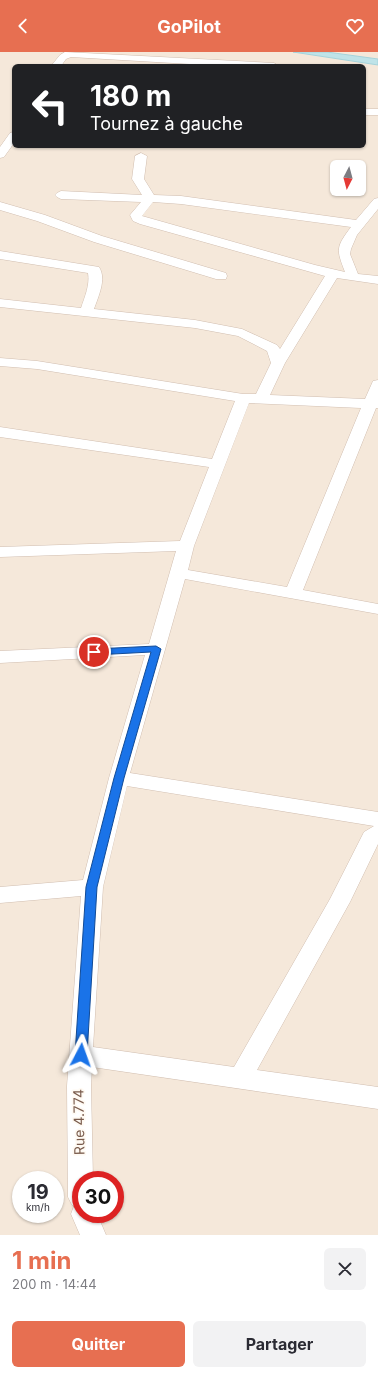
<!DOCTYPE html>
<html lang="fr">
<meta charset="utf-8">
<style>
body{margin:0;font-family:Inter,sans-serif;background:#f2f2f3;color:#2b2b33;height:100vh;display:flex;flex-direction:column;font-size:15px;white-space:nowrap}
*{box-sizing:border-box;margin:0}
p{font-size:13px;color:#7c7c81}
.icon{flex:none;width:22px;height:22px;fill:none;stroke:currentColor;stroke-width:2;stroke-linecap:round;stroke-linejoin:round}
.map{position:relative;height:1183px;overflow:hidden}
.panel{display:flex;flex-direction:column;background:#fff;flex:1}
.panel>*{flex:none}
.banner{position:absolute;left:12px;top:12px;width:354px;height:84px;border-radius:6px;box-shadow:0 1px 3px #0004;background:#202124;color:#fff;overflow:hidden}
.needle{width:26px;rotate:186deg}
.controls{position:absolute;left:330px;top:108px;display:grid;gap:8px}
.controls a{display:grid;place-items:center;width:36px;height:36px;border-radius:6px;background:#fff;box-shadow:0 1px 3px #0004;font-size:20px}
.speed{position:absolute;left:12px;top:1119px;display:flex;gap:8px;font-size:20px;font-weight:700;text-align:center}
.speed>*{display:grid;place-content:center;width:52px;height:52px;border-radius:50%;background:#fff;box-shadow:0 1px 3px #0004;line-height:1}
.speed small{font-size:10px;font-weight:400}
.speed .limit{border:6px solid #d22;background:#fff;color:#111}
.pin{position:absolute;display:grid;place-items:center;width:34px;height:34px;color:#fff;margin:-17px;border:2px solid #fff;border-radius:50%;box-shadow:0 1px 4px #0007}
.me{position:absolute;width:44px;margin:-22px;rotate:4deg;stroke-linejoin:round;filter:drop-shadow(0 0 3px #0008)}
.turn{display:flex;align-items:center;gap:14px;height:84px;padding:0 12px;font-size:18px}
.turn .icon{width:52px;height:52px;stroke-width:2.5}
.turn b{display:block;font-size:28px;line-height:34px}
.round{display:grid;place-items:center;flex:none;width:42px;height:42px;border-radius:6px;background:#f2f2f3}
.headline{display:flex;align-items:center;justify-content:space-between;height:68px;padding:0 12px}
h1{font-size:24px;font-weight:700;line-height:30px;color:#e76f51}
.primary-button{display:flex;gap:8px;margin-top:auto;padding:8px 12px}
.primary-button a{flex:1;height:46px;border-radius:6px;background:#e76f51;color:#fff;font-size:16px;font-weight:700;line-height:46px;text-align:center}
.primary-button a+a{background:#f2f2f3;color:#2b2b33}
header{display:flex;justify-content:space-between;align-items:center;height:52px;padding:0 12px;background:#e76f51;color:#fff;font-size:18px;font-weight:700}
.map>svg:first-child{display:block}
.residential{fill:#f5e8da;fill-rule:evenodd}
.water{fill:#bfe3e8;stroke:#a5d3da}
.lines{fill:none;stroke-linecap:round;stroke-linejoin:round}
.street-casing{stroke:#d1beb0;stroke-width:1}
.street{fill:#fff;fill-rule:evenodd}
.route{fill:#1a73e8;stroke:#114b97}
.labels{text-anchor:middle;stroke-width:3.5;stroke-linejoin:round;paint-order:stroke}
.near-street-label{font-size:14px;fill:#7a5c4d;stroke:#fffaf3}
</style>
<header><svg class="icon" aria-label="back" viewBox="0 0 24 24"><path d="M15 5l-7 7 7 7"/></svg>GoPilot<svg class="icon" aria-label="heart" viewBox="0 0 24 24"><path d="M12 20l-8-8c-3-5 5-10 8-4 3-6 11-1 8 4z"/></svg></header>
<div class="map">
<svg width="378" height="1183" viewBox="0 0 378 1183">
<rect width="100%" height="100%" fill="#fdf6ec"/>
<path class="residential" d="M 0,0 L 293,0 L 378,13 L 378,1183 L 0,1183 ZM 14,14 L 364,14 L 364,94 L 14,94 ZM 337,115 L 359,115 L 359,137 L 337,137 ZM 21,1128 L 55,1128 L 55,1162 L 21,1162 ZM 81,1128 L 115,1128 L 115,1162 L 81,1162 Z
M 327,0 L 378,0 L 378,7 Z"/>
<path class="water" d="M 293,0 L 327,0 L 378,7 L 378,13 Z"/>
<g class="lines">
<defs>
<path id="street" d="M 65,0 L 274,11 L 279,14 L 224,14 L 71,5 L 66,7 L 61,14 L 51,14 L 60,3 Z
M 364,57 L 378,57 L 378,63 L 364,63 Z
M 14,80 L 14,91 L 4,105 L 0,106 L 0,95 L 10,81 Z
M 141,101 L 147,104 L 144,127 L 154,143 L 181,144 L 356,168 L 374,147 L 378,146 L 378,157 L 357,183 L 351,197 L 350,202 L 358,222 L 378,224 L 378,232 L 337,226 L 285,311 L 270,343 L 365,347 L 373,329 L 378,328 L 378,356 L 376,356 L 303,538 L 378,552 L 378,562 L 185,527 L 130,721 L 378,760 L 378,792 L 350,850 L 257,1018 L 378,1035 L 378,1057 L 92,1015 L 91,1034 L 93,1128 L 81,1128 L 81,1162 L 97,1162 L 106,1183 L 80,1183 L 71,1162 L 74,1154 L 72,1153 L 68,1145 L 67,1034 L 81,844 L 0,851 L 0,835 L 83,828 L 109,726 L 145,603 L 0,611 L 0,599 L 149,592 L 176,499 L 0,505 L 0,495 L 180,489 L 209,415 L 0,385 L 0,375 L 212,407 L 235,349 L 37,317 L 0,314 L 0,306 L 37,309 L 243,342 L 256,342 L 271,311 L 267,299 L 238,284 L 195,276 L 0,255 L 0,247 L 81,256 C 85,244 90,233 88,221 L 0,207 L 0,199 L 99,215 C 107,227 98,245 94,257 L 195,268 L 242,277 L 277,293 L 280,297 L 325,224 L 140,172 L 133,169 L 130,163 L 141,150 L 61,147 L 57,145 L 55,143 L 57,141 L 61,139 L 142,143 L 132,127 L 135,104 ZM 153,150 L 181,152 L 351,175 C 336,195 336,197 345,220 L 315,213 L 142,164 ZM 249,351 L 361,356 L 287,535 L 188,518 L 194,494 ZM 127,734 L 374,774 L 364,780 L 330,847 L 234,1015 L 93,995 L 103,835 Z
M 0,150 L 45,163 L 102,184 L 226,221 L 227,224 L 226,227 L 216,227 L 94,190 L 37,169 L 0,158 Z"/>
</defs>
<use href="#street" class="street-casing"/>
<use href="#street" class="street"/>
</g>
<path class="route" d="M 156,594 L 161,597 L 124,726 L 97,835 L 87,1003 L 85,1007 L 81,1008 L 76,1007 L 75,1003 L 86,835 L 114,726 L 151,600 L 94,603 L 89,600 L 94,597 Z"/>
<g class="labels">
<g class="near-street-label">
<text transform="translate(79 1070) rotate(-91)" y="5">Rue 4.774</text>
</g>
</g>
</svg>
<div class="controls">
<a><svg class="needle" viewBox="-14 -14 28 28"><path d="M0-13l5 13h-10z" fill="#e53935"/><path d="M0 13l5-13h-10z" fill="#7c7c81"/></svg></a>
</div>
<div class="speed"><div>19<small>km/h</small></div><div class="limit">30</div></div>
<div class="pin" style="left:94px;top:600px;background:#d93025"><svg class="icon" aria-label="arrive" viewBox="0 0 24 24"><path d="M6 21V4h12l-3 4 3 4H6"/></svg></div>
<svg class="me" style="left:81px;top:1003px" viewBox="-20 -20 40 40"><path d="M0-17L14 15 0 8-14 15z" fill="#1a73e8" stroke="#fff" stroke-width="4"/></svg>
<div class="banner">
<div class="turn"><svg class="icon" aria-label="left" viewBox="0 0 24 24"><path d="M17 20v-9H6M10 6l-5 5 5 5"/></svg><div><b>180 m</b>Tournez à gauche</div></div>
</div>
</div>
<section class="panel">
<div class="headline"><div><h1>1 min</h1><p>200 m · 14:44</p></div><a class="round"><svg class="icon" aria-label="close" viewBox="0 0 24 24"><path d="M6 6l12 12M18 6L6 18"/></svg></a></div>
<div class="primary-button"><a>Quitter</a><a>Partager</a></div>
</section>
